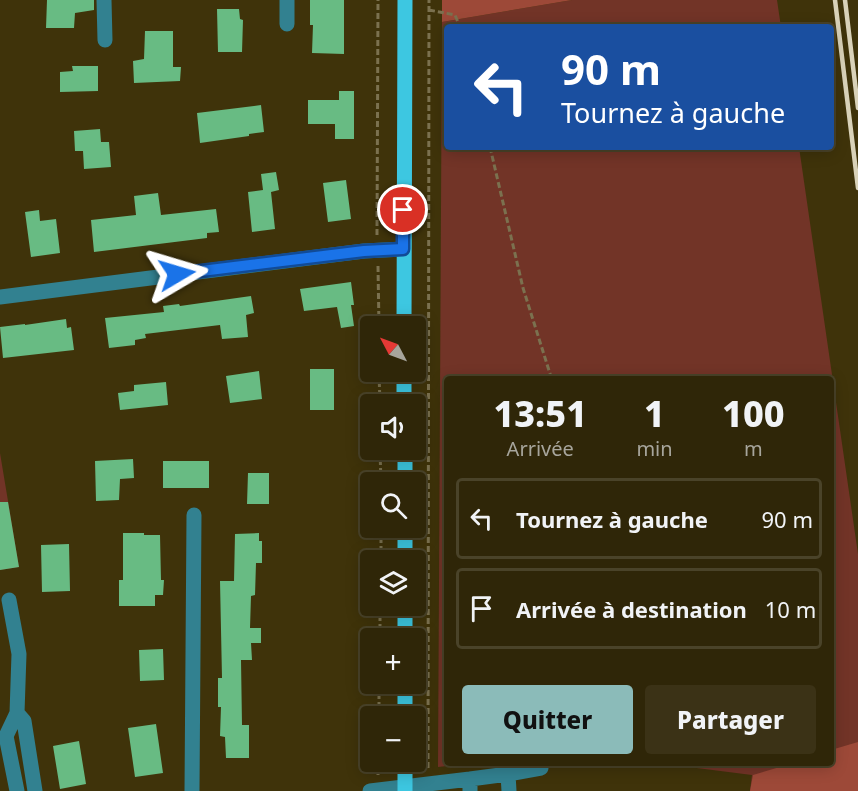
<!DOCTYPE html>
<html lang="fr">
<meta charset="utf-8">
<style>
body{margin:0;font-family:"Noto Sans",sans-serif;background:#3b3216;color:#f1f3f6;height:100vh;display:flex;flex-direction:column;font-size:22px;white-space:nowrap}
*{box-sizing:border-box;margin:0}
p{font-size:20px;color:#a7a59c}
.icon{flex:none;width:33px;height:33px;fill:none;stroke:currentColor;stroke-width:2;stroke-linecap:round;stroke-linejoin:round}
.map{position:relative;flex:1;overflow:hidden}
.details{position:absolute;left:444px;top:376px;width:390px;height:390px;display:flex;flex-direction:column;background:#2f2608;border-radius:6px;box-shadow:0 3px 15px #0003,0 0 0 2px #4a4329}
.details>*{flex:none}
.hud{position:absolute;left:444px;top:24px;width:390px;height:126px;border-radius:6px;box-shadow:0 3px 15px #0003,0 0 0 2px #4a4329;background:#1a4fa0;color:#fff;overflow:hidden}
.needle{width:39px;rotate:311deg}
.tools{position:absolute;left:360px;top:316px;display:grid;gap:12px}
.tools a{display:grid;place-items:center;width:66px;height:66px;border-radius:6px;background:#2f2608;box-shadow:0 3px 15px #0003,0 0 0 2px #4a4329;font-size:30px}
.pin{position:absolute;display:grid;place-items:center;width:51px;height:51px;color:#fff;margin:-26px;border:3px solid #fff;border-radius:50%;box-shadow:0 2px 6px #0007}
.me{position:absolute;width:66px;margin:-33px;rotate:83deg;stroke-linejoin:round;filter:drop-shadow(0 0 4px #0008)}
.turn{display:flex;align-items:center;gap:21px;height:126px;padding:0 18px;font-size:27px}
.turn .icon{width:78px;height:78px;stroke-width:2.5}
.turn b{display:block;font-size:42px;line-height:51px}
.eta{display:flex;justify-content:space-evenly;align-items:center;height:102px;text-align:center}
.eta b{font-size:36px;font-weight:800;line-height:42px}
.action{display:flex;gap:12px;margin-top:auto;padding:12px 18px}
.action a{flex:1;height:69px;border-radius:6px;background:#8bbbb9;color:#111;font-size:24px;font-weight:800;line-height:69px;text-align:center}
.action a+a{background:#3b3216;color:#f1f3f6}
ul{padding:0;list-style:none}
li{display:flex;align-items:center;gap:18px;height:81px;margin:0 12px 9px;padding:0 6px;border:3px solid #4a4329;border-radius:6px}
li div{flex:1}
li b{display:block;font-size:22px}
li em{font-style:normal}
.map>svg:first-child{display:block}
.green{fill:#723427}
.forest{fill:#9d4938}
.building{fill:#68bb83}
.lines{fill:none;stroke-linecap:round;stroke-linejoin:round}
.path{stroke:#7b714f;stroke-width:3;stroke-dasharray:6 3;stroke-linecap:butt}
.minor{stroke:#328190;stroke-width:15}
.major{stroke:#3dc7e1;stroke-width:15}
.rail{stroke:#d9d2b9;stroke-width:4.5}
.route-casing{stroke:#114b97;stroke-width:15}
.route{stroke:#1a73e8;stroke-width:10}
</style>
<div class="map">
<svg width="858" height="791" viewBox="0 0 858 791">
<rect width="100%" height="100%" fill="#3f330a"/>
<path class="green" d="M 572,0 L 777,0 L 781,27 L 447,27 L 447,147 L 799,147 L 858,554 L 858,791 L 750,791 L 752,775 L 665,764 L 831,764 L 831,380 L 447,380 L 447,764 L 465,764 L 438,767 L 442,22 Z
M 0,453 L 19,567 L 0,570 Z"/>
<path class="forest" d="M 442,0 L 572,0 L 442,22 Z
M 858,742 L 858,791 L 750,791 L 753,775 L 790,764 L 831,764 L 831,750 Z"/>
<path class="building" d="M 47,0 L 94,0 L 94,10 L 75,13 L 74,28 L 46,28 Z
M 310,0 L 344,0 L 344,54 L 312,53 L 313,25 L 310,25 Z
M 217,9 L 239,9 L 240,19 L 243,20 L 242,52 L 218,52 Z
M 145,31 L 173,31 L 173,67 L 181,67 L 180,81 L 134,83 L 133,61 L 144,59 Z
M 72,66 L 98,66 L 98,91 L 60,92 L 60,72 L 73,71 Z
M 339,91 L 354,91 L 354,139 L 335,139 L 335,124 L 308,124 L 308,100 L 339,100 Z
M 261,105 L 264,132 L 249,134 L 249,136 L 200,143 L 197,113 Z
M 100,129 L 101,142 L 109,142 L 111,167 L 84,169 L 83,151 L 75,151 L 74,131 Z
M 276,172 L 279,190 L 271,192 L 275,229 L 252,232 L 248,192 L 263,190 L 261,174 Z
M 346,180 L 351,219 L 328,222 L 323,183 Z
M 158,193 L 161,215 L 216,209 L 219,232 L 207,233 L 207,238 L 94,252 L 91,220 L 136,215 L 134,196 Z
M 39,210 L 40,221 L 56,219 L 60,253 L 31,257 L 25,212 Z
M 351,282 L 354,305 L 351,305 L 354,326 L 341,328 L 337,307 L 304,311 L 300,289 Z
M 251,296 L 254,313 L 246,315 L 248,337 L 222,339 L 220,325 L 145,334 L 146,338 L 135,340 L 135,345 L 109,348 L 105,318 L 164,312 L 163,306 L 179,304 L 180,306 Z
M 66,319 L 67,328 L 71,327 L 74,350 L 3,358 L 0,327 L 25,324 L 25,325 Z
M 310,369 L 334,369 L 334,410 L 310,410 Z
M 259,371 L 262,399 L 230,403 L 226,376 Z
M 166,382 L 168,405 L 120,410 L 118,393 L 134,391 L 134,385 Z
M 133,459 L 134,478 L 120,479 L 119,500 L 96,501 L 95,461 Z
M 163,461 L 209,461 L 209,488 L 163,488 Z
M 248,473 L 269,473 L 269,504 L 247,504 Z
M 0,502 L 8,502 L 19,567 L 0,570 Z
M 123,533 L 144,533 L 144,535 L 160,535 L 161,580 L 164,580 L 163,595 L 155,595 L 155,606 L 119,606 L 119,580 L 123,580 Z
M 259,533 L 259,541 L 262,541 L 262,563 L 256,563 L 255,595 L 251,596 L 250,628 L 261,628 L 261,643 L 251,643 L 252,660 L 241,660 L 242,725 L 249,725 L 249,758 L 226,758 L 225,737 L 220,736 L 221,707 L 218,707 L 218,678 L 222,678 L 220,581 L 234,581 L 235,534 Z
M 69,544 L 70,591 L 42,592 L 41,545 Z
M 163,649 L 164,680 L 140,681 L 139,650 Z
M 156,724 L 163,773 L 135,777 L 128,728 Z
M 79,741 L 86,784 L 60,789 L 53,746 Z"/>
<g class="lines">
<path class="path" d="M 429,10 L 455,15 L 460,27
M 490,147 L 523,288 L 552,380
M 377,235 L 378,0
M 378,266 L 379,327
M 379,372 L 380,405
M 380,450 L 381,483
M 381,561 L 381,528
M 380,639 L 380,606
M 379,717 L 379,684
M 428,768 L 429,0
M 378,775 L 378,762"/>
<path class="minor" d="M 104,0 L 105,40
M 287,0 L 287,24
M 0,297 L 364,251 L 403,249
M 9,600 L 19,654 L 17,713
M 470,779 L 508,774
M 17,791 L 6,736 L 17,713 L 24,721 L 35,791
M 192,791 L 194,515
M 370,791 L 470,779 L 470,791
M 509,791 L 508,774 L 541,768"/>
<path class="major" d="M 404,327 L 405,0
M 404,372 L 404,405
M 405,450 L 405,483
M 405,561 L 405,528
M 405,639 L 405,606
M 405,684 L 405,717
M 405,791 L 405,762"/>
<path class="rail" d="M 835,0 L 858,188
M 845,0 L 858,108"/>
</g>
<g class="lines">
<defs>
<path id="route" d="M 177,274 L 364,251 L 403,249 L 403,210"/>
</defs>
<use href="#route" class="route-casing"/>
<use href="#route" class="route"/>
</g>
</svg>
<div class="tools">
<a><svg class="needle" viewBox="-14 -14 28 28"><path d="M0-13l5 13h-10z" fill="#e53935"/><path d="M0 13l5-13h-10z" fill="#a7a59c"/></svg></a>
<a><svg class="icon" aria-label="sound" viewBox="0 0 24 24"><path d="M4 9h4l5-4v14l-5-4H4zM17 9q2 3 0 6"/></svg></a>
<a><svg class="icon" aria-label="search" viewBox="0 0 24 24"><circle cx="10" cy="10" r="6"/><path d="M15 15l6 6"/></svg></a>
<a><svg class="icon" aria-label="layers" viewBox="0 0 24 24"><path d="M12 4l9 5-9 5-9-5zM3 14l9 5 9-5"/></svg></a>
<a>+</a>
<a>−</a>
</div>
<div class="pin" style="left:403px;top:210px;background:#d93025"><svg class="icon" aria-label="arrive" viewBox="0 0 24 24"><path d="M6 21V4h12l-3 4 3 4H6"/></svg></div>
<svg class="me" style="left:177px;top:274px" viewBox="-20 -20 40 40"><path d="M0-17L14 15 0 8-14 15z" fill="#1a73e8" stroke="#fff" stroke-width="4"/></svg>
<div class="hud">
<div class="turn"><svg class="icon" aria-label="left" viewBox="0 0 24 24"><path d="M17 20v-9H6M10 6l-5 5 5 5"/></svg><div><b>90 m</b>Tournez à gauche</div></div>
</div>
<section class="details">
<div class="eta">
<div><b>13:51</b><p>Arrivée</p></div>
<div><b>1</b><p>min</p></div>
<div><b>100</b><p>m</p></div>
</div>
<ul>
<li><svg class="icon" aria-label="left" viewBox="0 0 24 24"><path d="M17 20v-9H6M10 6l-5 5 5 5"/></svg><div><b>Tournez à gauche</b></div><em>90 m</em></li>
<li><svg class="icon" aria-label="arrive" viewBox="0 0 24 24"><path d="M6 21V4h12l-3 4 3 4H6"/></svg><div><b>Arrivée à destination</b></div><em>10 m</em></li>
</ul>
<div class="action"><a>Quitter</a><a>Partager</a></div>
</section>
</div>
